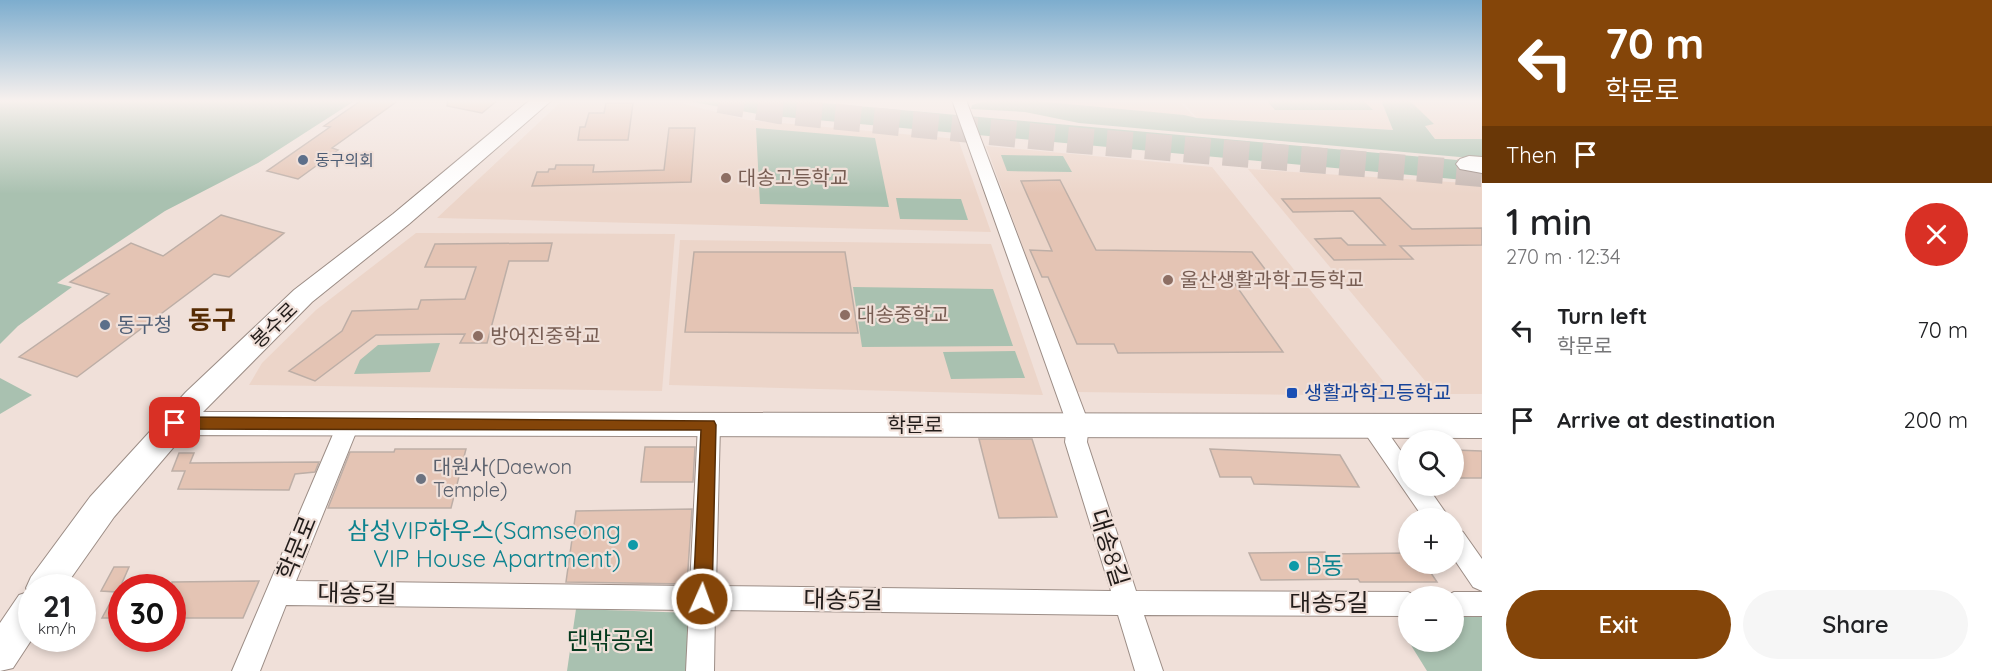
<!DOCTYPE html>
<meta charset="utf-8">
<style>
body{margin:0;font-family:Quicksand,"Noto Sans KR",sans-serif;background:#f6f6f6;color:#202124;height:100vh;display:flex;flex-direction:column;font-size:22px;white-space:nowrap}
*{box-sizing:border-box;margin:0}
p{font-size:20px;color:#757577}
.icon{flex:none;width:33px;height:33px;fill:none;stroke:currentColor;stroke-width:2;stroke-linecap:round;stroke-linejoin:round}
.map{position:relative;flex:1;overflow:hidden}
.side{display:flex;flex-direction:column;background:#fff;width:510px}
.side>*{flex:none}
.guide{background:#844509;color:#fff;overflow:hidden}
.tools{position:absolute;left:1398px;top:430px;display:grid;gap:12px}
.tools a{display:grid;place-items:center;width:66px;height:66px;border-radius:50%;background:#fff;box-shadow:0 3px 9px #0003;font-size:30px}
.speed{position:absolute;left:18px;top:574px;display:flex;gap:12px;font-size:30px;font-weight:700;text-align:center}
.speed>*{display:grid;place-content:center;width:78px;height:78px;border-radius:50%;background:#fff;box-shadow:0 3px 9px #0003;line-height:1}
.speed small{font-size:15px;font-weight:400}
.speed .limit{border:9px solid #d22;background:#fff;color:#111}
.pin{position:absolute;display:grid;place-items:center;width:51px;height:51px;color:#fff;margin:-26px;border-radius:12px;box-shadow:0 3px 9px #0006}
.me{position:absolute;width:66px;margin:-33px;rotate:2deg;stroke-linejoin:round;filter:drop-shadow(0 0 4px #0008)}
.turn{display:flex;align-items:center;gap:21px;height:126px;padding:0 24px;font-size:27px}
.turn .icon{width:78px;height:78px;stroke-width:2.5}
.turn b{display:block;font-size:42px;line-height:51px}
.then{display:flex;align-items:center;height:57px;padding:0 24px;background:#0003;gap:12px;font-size:22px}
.round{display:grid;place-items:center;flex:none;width:63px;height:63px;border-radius:32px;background:#f6f6f6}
.overview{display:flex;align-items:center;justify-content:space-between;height:102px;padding:0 24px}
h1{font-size:36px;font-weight:600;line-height:45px}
.cta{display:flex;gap:12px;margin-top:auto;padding:12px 24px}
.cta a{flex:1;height:69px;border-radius:36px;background:#844509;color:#fff;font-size:24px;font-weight:600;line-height:69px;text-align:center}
.cta a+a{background:#f6f6f6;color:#202124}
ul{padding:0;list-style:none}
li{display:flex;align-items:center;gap:18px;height:90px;padding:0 24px}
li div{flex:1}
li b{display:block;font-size:22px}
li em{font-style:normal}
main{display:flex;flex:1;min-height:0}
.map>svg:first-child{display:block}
.built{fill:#ecd5c9}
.green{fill:#a9c1b0}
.building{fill:#e4c4b4;stroke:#bdaea6;stroke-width:1.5}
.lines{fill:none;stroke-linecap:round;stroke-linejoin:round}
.highway-tunnel{stroke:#c7b9b3;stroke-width:26;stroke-dasharray:26 13;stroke-linecap:butt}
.street-casing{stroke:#9c8d86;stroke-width:2}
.secondary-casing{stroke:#9c8d86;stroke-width:2}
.highway-casing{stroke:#9c8d86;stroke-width:2}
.street{fill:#fff;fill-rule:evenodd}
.secondary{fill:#fff;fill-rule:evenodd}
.highway{fill:#fff;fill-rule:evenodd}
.route{fill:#844509;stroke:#562d06;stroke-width:1.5}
.service-dot{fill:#5c6f8a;stroke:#f0e0d9;stroke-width:2}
.education-dot{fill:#8d6e63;stroke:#f0e0d9;stroke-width:2}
.transit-dot{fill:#1a4fb4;stroke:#f0e0d9;stroke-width:2}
.worship-dot{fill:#6b7280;stroke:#f0e0d9;stroke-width:2}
.culture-dot{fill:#0f9aa8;stroke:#f0e0d9;stroke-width:2}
.labels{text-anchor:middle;stroke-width:4.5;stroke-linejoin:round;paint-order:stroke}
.far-service-label{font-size:16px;fill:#4e5e75;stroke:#f0e0d9;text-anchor:start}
.education-label{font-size:20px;fill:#785e54;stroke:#f0e0d9;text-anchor:start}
.service-label{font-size:20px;fill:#4e5e75;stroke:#f0e0d9;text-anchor:start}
.street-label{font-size:20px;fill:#221c1a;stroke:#f0e0d9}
.transit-label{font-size:20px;fill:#164399;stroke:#f0e0d9;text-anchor:start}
.worship-label{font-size:20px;fill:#5b616d;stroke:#f0e0d9;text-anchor:start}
.near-culture-label{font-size:24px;fill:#0d838f;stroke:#f0e0d9;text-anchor:end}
.near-street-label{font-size:24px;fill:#221c1a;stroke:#f0e0d9}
.near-park-label{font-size:24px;fill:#043a1e;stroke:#f0e0d9}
.district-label{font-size:26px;font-weight:bold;fill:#562b03;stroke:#f0e0d9}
</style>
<main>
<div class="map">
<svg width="1482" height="671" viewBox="0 0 1482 671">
<rect width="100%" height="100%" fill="#f0e0d9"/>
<path class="built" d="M 563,100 L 669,100 L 747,120 L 958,139 L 991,232 L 437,218 Z
M 972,100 L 1178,100 L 1195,118 L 975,104 Z
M 1181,100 L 1381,100 L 1393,130 L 1197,118 Z
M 1409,100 L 1482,100 L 1482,139 L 1435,139 L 1425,125 L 1433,124 Z
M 986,146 L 1212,167 L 1395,396 L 1076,392 Z
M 1248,169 L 1482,184 L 1482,394 L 1436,394 Z
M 416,233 L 675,234 L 662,391 L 249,385 L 262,363 L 316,310 Z
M 680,240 L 991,244 L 1043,395 L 669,385 Z"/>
<path class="green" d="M 0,100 L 356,100 L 258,163 L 165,211 L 57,283 L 72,287 L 18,326 L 0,344 Z
M 683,100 L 791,100 L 1457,160 L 1475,181 L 763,115 Z
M 990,100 L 1026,100 L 1184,115 L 1197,118 L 1393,130 L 1381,100 L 1409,100 L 1434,124 L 1425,126 L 1435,139 L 1482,139 L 1482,159 L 1079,123 L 1025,112 L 971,109 L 972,105 Z
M 1266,100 L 1363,100 L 1373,110 L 1275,110 Z
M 756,128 L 875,138 L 889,207 L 760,204 Z
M 1001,155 L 1063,156 L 1072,172 L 1007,171 Z
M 896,198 L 961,199 L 968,220 L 900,219 Z
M 853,287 L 993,289 L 1013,346 L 862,347 Z
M 440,343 L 430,372 L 354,374 L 360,360 L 378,345 Z
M 1015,351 L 1025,378 L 951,379 L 943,352 Z
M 0,378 L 32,395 L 0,414 Z
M 576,609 L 692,613 L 691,671 L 567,671 Z
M 1454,613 L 1482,614 L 1482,671 L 1427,671 L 1409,642 L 1454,642 Z"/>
<path class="building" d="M 362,100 L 399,100 L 332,148 L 338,150 L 298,179 L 267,171 L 330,127 L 324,126 Z
M 448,100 L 498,100 L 482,113 L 447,106 Z
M 606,103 L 633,103 L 628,140 L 578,140 L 580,127 L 585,127 L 589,113 L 604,113 Z
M 669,128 L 695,128 L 691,182 L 532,186 L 537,172 L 548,172 L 549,169 L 555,169 L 556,165 L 594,165 L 593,172 L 664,170 Z
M 1060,180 L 1096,250 L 1252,252 L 1271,277 L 1230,277 L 1283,352 L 1118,353 L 1114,344 L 1077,344 L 1048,277 L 1042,277 L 1030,250 L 1052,251 L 1021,181 Z
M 1380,198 L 1412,229 L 1482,228 L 1482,245 L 1400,246 L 1413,259 L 1334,260 L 1315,239 L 1341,238 L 1348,245 L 1385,245 L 1353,211 L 1293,212 L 1282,199 Z
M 221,215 L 284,233 L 229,277 L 214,274 L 77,377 L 19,357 L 109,294 L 70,282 L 131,243 L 163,256 Z
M 552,243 L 548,261 L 509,261 L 487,343 L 460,343 L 465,334 L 376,335 L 315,381 L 289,371 L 342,331 L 352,311 L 418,309 L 421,300 L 465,299 L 476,267 L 425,267 L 435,244 Z
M 694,252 L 845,252 L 858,333 L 685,332 Z
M 979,439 L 1032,439 L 1057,517 L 999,518 Z
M 645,447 L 695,447 L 693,482 L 641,482 Z
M 395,449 L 466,449 L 451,508 L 328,508 L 350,452 L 394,452 Z
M 1210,449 L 1340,455 L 1359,487 L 1254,484 L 1251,477 L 1220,477 Z
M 1454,450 L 1482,451 L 1482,478 L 1458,478 L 1454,472 Z
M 179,453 L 194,453 L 190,463 L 319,462 L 315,472 L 295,474 L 289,490 L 178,489 L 185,471 L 172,471 Z
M 692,509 L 687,584 L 566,582 L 576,511 Z
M 1325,552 L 1326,554 L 1408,553 L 1408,564 L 1425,564 L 1437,582 L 1360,582 L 1358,579 L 1261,580 L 1249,553 Z
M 114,567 L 129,567 L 122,583 L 122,618 L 102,618 L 116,592 L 101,591 Z
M 259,581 L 243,618 L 172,618 L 172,582 Z"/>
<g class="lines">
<path class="highway-tunnel" d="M 719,100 L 779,111 L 1071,140 L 1482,174"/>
<defs>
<path id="street" d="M 952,100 L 966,100 L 1089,424 L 1087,442 L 1136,591 L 1408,592 L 1418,597 L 1408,597 L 1408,616 L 1144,615 L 1163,671 L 1135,671 L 1118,615 L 715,610 L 714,671 L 686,671 L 689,610 L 286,605 L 260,671 L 232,671 L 337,425 L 340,419 L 348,417 L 356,419 L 359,425 L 296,581 L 690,586 L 698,425 L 701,419 L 709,417 L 717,419 L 720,425 L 716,586 L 1111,591 L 1065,442 L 1067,424 Z
M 1371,418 L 1379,420 L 1408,461 L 1408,486 L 1427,486 L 1450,519 L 1424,519 L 1360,426 L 1363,420 Z
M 1454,529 L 1463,532 L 1482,559 L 1482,591 L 1473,587 L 1454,559 Z
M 1454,592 L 1482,592 L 1482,616 L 1454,616 L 1454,597 L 1444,597 Z"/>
<path id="secondary" d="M 530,100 L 552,100 L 409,224 L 312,302 L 203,412 L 1482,414 L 1482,438 L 184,435 L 114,517 L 64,588 L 32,588 L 32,639 L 13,668 L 0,671 L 0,623 L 19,595 L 28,592 L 26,588 L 31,577 L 90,497 L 186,392 L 294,290 L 393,214 Z"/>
<path id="highway" d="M 1469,156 L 1482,157 L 1482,173 L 1460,169 L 1456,164 L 1460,159 Z"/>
</defs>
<use href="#street" class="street-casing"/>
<use href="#secondary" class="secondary-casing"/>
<use href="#highway" class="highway-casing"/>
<use href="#street" class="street"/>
<use href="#secondary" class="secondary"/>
<use href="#highway" class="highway"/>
</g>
<linearGradient id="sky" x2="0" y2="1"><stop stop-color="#7dadce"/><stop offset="0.52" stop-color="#f8f1ee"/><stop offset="1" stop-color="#f8f1ee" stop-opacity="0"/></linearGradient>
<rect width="1482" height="194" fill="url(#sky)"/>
<path class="route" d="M 175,417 L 714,421 L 716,425 L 712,599 L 709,605 L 702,607 L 696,605 L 693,599 L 701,430 L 175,429 L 170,427 L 168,423 L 170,419 Z"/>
<g class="service-dot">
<circle cx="303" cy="160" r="6"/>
<circle cx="105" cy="325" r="6"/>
</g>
<g class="education-dot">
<circle cx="726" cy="178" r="6"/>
<circle cx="1168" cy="280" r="6"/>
<circle cx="845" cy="315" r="6"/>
<circle cx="478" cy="336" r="6"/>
</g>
<rect class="transit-dot" x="1286" y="387" width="12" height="12" rx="3"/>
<circle class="worship-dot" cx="421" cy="479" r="6"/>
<g class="culture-dot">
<circle cx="633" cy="545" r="6"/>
<circle cx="1294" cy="566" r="6"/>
</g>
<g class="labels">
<g class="far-service-label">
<text x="315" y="166">동구의회</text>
</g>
<g class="education-label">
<text x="738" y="185">대송고등학교</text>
<text x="1180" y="287">울산생활과학고등학교</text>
<text x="857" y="322">대송중학교</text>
<text x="490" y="343">방어진중학교</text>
</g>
<g class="service-label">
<text x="117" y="332">동구청</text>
</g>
<g class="street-label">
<text transform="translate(274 325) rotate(-44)" y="7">봉수로</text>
<text x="915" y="432">학문로</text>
</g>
<g class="transit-label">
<text x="1304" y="400">생활과학고등학교</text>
</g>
<g class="worship-label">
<text x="433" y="474">대원사(Daewon<tspan x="433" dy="23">Temple)</tspan></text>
</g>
<g class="near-culture-label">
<text x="621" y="539">삼성VIP하우스(Samseong<tspan x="621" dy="28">VIP House Apartment)</tspan></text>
<text x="1306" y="574" text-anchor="start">B동</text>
</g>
<g class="near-street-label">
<text transform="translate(297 548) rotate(-68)" y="8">학문로</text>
<text transform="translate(1109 548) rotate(73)" y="8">대송8길</text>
<text transform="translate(357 594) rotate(1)" y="8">대송5길</text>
<text transform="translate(843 600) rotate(1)" y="8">대송5길</text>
<text x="1329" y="611">대송5길</text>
</g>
<g class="near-park-label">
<text x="611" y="649">댄밖공원</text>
</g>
<g class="district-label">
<text x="212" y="329">동구</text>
</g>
</g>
</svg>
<div class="tools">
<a><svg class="icon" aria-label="search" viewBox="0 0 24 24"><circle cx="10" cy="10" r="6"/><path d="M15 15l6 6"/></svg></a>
<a>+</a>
<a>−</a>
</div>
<div class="speed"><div>21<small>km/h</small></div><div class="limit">30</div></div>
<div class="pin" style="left:175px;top:423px;background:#d93025"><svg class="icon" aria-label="arrive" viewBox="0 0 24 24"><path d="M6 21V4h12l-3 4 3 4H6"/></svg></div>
<svg class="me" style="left:702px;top:599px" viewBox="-20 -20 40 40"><circle r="17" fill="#844509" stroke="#fff" stroke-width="3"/><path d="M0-11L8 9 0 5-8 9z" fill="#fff"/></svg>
</div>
<section class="side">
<div class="guide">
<div class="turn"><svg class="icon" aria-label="left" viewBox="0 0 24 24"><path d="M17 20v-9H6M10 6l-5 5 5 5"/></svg><div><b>70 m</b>학문로</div></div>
<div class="then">Then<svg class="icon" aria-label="arrive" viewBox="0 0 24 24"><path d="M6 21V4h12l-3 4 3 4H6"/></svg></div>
</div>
<div class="overview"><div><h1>1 min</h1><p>270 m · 12:34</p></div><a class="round" style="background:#d93025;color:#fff"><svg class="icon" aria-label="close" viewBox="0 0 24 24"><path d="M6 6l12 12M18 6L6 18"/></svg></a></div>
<ul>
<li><svg class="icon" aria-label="left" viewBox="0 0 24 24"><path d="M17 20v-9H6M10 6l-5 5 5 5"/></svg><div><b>Turn left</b><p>학문로</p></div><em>70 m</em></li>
<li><svg class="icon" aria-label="arrive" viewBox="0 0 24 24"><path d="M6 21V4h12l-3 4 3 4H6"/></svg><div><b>Arrive at destination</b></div><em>200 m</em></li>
</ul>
<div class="cta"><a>Exit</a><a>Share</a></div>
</section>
</main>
